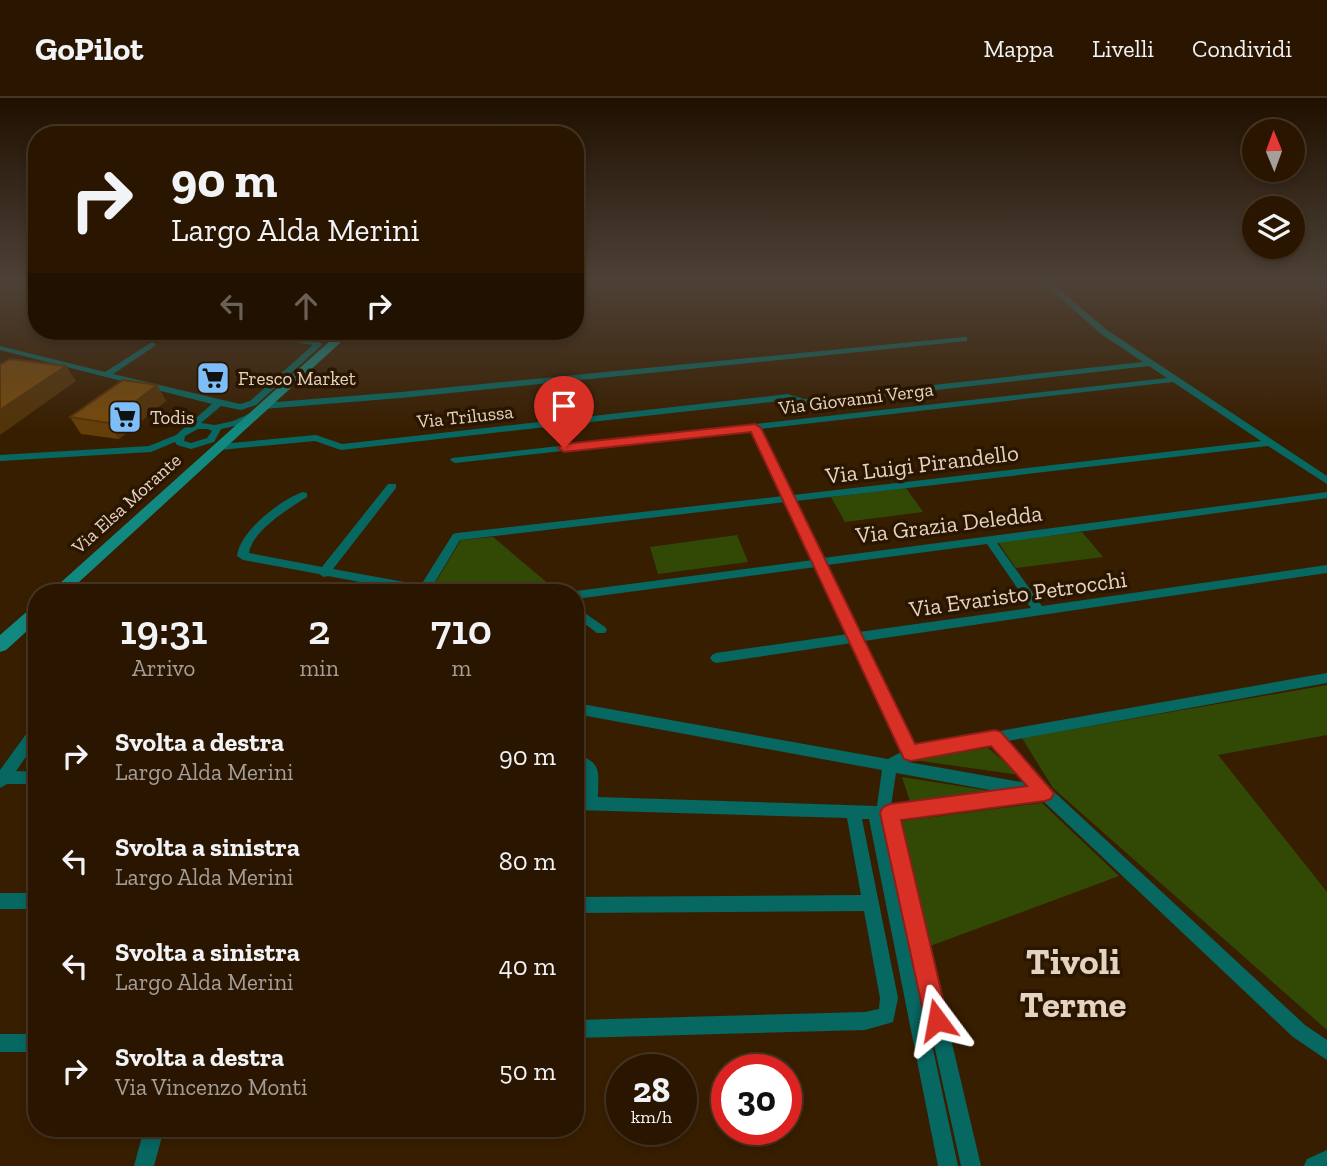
<!DOCTYPE html>
<html lang="it">
<style>
body{margin:0;font-family:"Zilla Slab",serif;background:#36230f;color:#f1f3f6;height:100vh;display:flex;flex-direction:column;font-size:26px;white-space:nowrap}
*{box-sizing:border-box;margin:0}
p{font-size:23px;color:#a59f99}
.icon{flex:none;width:38px;height:38px;fill:none;stroke:currentColor;stroke-width:2;stroke-linecap:round;stroke-linejoin:round}
.map{position:relative;flex:1;overflow:hidden}
.panel{position:absolute;left:28px;top:486px;width:556px;height:553px;display:flex;flex-direction:column;background:#2a1600;border-radius:28px;box-shadow:0 4px 10px #0003,0 0 0 2px #463522}
.panel>*{flex:none}
.banner{position:absolute;left:28px;top:28px;width:556px;height:214px;border-radius:28px;box-shadow:0 4px 10px #0003,0 0 0 2px #463522;background:#2a1600;color:#f1f3f6;overflow:hidden}
.needle{width:46px;rotate:359deg}
.fabs{position:absolute;left:1242px;top:21px;display:grid;gap:14px}
.fabs a{display:grid;place-items:center;width:63px;height:63px;border-radius:50%;background:#2a1600;box-shadow:0 4px 10px #0003,0 0 0 2px #463522;font-size:35px}
.speed{position:absolute;left:606px;top:956px;display:flex;gap:14px;font-size:35px;font-weight:700;text-align:center}
.speed>*{display:grid;place-content:center;width:91px;height:91px;border-radius:50%;background:#2a1600;box-shadow:0 4px 10px #0003,0 0 0 2px #463522;line-height:1}
.speed small{font-size:18px;font-weight:400}
.speed .limit{border:10px solid #d22;background:#fff;color:#111}
.pin{position:absolute;display:grid;place-items:center;width:60px;height:60px;color:#fff;margin:-72px -30px;border-radius:50% 50% 50% 0;rotate:-45deg;box-shadow:0 0 7px #0007}
.pin .icon{rotate:45deg}
.me{position:absolute;width:77px;margin:-38px;rotate:347deg;stroke-linejoin:round;filter:drop-shadow(0 0 5px #0008)}
.turn{display:flex;align-items:center;gap:24px;height:147px;padding:0 28px;font-size:32px}
.turn .icon{width:91px;height:91px;stroke-width:2.5}
.turn b{display:block;font-size:49px;line-height:60px}
.lanes{display:flex;align-items:center;height:66px;padding:0 28px;background:#0003;justify-content:center;gap:35px;direction:ltr}
.lanes .off{opacity:.35}
.eta{display:flex;justify-content:space-evenly;align-items:center;height:119px;text-align:center}
.eta b{font-size:42px;font-weight:600;line-height:49px}
ul{padding:0;list-style:none}
li{display:flex;align-items:center;gap:21px;height:105px;padding:0 28px}
li div{flex:1}
li b{display:block;font-size:26px}
li em{font-style:normal}
header{display:flex;align-items:center;gap:42px;box-sizing:border-box;height:98px;padding:0 35px;background:#2a1600;border-bottom:2px solid #463522}
header strong{font-size:33px}
nav{display:flex;gap:38px;margin-inline-start:auto;font-size:24px}
.map>svg:first-child{display:block}
.green{fill:#324906}
.lines{fill:none;stroke-linecap:round;stroke-linejoin:round}
.street{fill:#076761;fill-rule:evenodd}
.secondary{fill:#118981;fill-rule:evenodd}
.wall{fill:#653f09}
.shaded-wall{fill:#533308}
.building{fill:#76490b;stroke:#533308;stroke-width:2}
.route{fill:#d93025;stroke:#8d1f18;stroke-width:2}
.labels{text-anchor:middle;stroke-width:7;stroke-linejoin:round;paint-order:stroke}
.far-poi-label{font-size:19px;fill:#e4d3c1;stroke:#2a1600;text-anchor:start}
.far-street-label{font-size:19px;fill:#e4d3c1;stroke:#2a1600}
.street-label{font-size:23px;fill:#e4d3c1;stroke:#2a1600}
.near-district-label{font-size:37px;font-weight:bold;fill:#e4d3c1;stroke:#2a1600}
</style>
<header>
<strong>GoPilot</strong>
<nav><a>Mappa</a><a>Livelli</a><a>Condividi</a></nav>
</header>
<div class="map">
<svg width="1327" height="1068" viewBox="0 0 1327 1068">
<rect width="100%" height="100%" fill="#381e00"/>
<path class="green" d="M 906,390 L 923,414 L 845,424 L 831,399 Z
M 1082,434 L 1103,459 L 1016,470 L 998,444 Z
M 737,437 L 748,464 L 658,476 L 650,449 Z
M 493,439 L 557,493 L 476,495 L 434,487 L 461,442 Z
M 1327,587 L 1327,637 L 1218,657 L 1327,794 L 1327,932 L 1053,690 L 1022,640 Z
M 988,650 L 1020,677 L 914,662 Z
M 902,679 L 997,694 L 910,703 Z
M 1042,705 L 1119,778 L 930,848 L 902,723 Z"/>
<g class="lines">
<path class="street" d="M 1041,183 L 1049,183 L 1107,232 L 1327,378 L 1327,386 L 1268,348 L 796,403 L 823,460 L 1327,394 L 1327,400 L 997,445 L 1042,508 L 1327,467 L 1327,475 L 864,543 L 915,648 L 1327,575 L 1327,585 L 1008,643 L 1050,690 L 1305,927 L 1327,942 L 1327,962 L 1293,939 L 1041,701 L 899,721 L 981,1068 L 961,1068 L 884,722 L 958,1068 L 938,1068 L 869,721 L 862,721 L 898,900 L 893,924 L 865,932 L 576,940 L 576,922 L 865,914 L 879,911 L 880,900 L 864,813 L 576,815 L 576,799 L 861,797 L 847,720 L 576,712 L 576,698 L 583,699 L 584,673 L 576,668 L 576,656 C 603,665 598,674 598,699 L 877,708 L 882,672 L 576,616 L 576,605 L 888,661 L 903,653 L 852,545 L 716,565 L 712,563 L 710,560 L 712,557 L 716,555 L 848,536 L 816,469 L 576,501 L 576,495 L 571,495 L 576,493 L 813,462 L 786,404 L 460,442 L 432,489 L 443,492 L 445,495 L 418,495 L 328,478 L 324,479 L 319,476 L 243,462 L 237,458 C 240,433 280,402 303,394 L 307,395 L 307,399 C 288,411 252,433 249,455 L 322,469 L 388,386 L 396,386 L 396,390 L 333,471 L 421,487 L 453,436 L 457,435 L 783,398 L 752,332 L 455,365 L 450,362 L 452,360 L 1167,280 L 1149,268 L 804,307 L 788,302 L 341,352 L 315,343 L 220,352 L 215,349 L 220,346 L 316,337 L 342,346 L 788,296 L 804,301 L 1143,264 L 1101,236 ZM 1173,284 L 1261,343 L 793,397 L 760,331 ZM 987,446 L 1031,510 L 859,534 L 827,467 ZM 993,646 L 1027,685 L 908,664 L 914,661 ZM 896,675 L 1001,694 L 891,708 Z
M 240,233 L 256,233 L 319,244 L 323,246 L 256,307 L 241,312 L 221,308 L 201,325 L 215,327 L 233,323 L 253,314 L 258,317 L 239,327 L 221,331 L 214,344 L 191,351 L 177,347 L 175,344 L 151,354 L 0,363 L 0,357 L 149,348 L 176,337 L 212,306 L 0,252 L 0,248 L 105,274 L 152,244 L 156,246 L 155,248 L 113,276 L 240,306 L 250,303 L 313,247 L 244,235 ZM 198,331 L 208,331 L 212,333 L 207,340 L 191,345 L 184,343 L 185,338 Z
M 964,239 L 967,239 L 967,243 L 401,300 L 263,311 L 259,308 L 263,305 L 401,294 Z
M 466,491 L 478,492 L 480,495 L 460,495 L 462,492 Z
M 576,509 L 605,529 L 607,532 L 605,535 L 597,535 L 576,519 Z
M 37,626 L 37,643 L 16,673 L 37,674 L 37,686 L 7,686 L 0,690 L 0,672 L 32,628 Z
M 0,795 L 37,795 L 37,811 L 0,811 Z
M 0,936 L 37,936 L 37,954 L 0,954 Z
M 144,1031 L 164,1031 L 154,1068 L 134,1068 Z
M 1327,1052 L 1327,1068 L 1304,1068 L 1307,1061 Z"/>
<path class="secondary" d="M 341,233 L 353,233 L 67,495 L 49,495 Z
M 37,508 L 37,524 L 6,552 L 0,554 L 0,537 L 31,510 Z"/>
</g>
<path class="wall" d="M 157,287 L 166,303 L 119,341 L 81,336 L 70,319 Z"/>
<path class="shaded-wall" d="M 66,268 L 76,283 L 0,337 L 0,312 Z
M 157,287 L 166,303 L 119,341 L 108,325 Z"/>
<path class="building" d="M 10,261 L 66,268 L 0,312 L 0,267 Z
M 123,282 L 157,287 L 108,325 L 70,319 Z"/>
<linearGradient id="sky" x2="0" y2="1"><stop stop-color="#1f1000"/><stop offset="0.55" stop-color="#4d4137"/><stop offset="1" stop-color="#4d4137" stop-opacity="0"/></linearGradient>
<rect width="1327" height="332" fill="url(#sky)"/>
<path class="route" d="M 755,326 L 761,330 L 915,646 L 995,632 L 1001,634 L 1054,695 L 1051,701 L 1045,703 L 901,722 L 948,922 L 945,931 L 937,934 L 928,931 L 925,922 L 880,715 L 883,709 L 890,706 L 1027,688 L 991,648 L 911,663 L 904,661 L 751,334 L 564,354 L 558,350 L 564,346 Z"/>
<defs>
<symbol id="supermarket-square" viewBox="-11 -11 22 22"><rect x="-9" y="-9" width="18" height="18" rx="4" fill="#7dbef9" stroke="#2a1600"/><path d="M-6-5.5h2.5l.6 2H6L4.5 2H-2.5L-4.4-4H-6ZM-1.5 3.2a1.3 1.3 0 1 0 .1 0ZM3 3.2a1.3 1.3 0 1 0 .1 0Z" fill="#111"/></symbol>
</defs>
<g fill-rule="evenodd">
<use href="#supermarket-square" x="194" y="261" width="38" height="38"/>
<use href="#supermarket-square" x="106" y="300" width="38" height="38"/>
</g>
<g class="labels">
<g class="far-poi-label">
<text x="238" y="287">Fresco Market</text>
<text x="150" y="326">Todis</text>
</g>
<g class="far-street-label">
<text transform="translate(856 300) rotate(-7)" y="7">Via Giovanni Verga</text>
<text transform="translate(465 318) rotate(-6)" y="7">Via Trilussa</text>
<text transform="translate(126 405) rotate(-42)" y="7">Via Elsa Morante</text>
</g>
<g class="street-label">
<text transform="translate(922 366) rotate(-7)" y="8">Via Luigi Pirandello</text>
<text transform="translate(949 426) rotate(-7)" y="8">Via Grazia Deledda</text>
<text transform="translate(1018 496) rotate(-8)" y="8">Via Evaristo Petrocchi</text>
</g>
<g class="near-district-label">
<text x="1073" y="876">Tivoli<tspan x="1073" dy="43">Terme</tspan></text>
</g>
</g>
</svg>
<div class="fabs">
<a><svg class="needle" viewBox="-14 -14 28 28"><path d="M0-13l5 13h-10z" fill="#e53935"/><path d="M0 13l5-13h-10z" fill="#a59f99"/></svg></a>
<a><svg class="icon" aria-label="layers" viewBox="0 0 24 24"><path d="M12 4l9 5-9 5-9-5zM3 14l9 5 9-5"/></svg></a>
</div>
<div class="speed"><div>28<small>km/h</small></div><div class="limit">30</div></div>
<div class="pin" style="left:564px;top:350px;background:#d93025"><svg class="icon" aria-label="arrive" viewBox="0 0 24 24"><path d="M6 21V4h12l-3 4 3 4H6"/></svg></div>
<svg class="me" style="left:937px;top:922px" viewBox="-20 -20 40 40"><path d="M0-17L14 15 0 8-14 15z" fill="#d93025" stroke="#fff" stroke-width="4"/></svg>
<div class="banner">
<div class="turn"><svg class="icon" aria-label="right" viewBox="0 0 24 24"><path d="M7 20v-9h11M14 6l5 5-5 5"/></svg><div><b>90 m</b>Largo Alda Merini</div></div>
<div class="lanes"><svg class="icon off" aria-label="left" viewBox="0 0 24 24"><path d="M17 20v-9H6M10 6l-5 5 5 5"/></svg><svg class="icon off" aria-label="ahead" viewBox="0 0 24 24"><path d="M12 20V5M6 11l6-6 6 6"/></svg><svg class="icon" aria-label="right" viewBox="0 0 24 24"><path d="M7 20v-9h11M14 6l5 5-5 5"/></svg></div>
</div>
<section class="panel">
<div class="eta">
<div><b>19:31</b><p>Arrivo</p></div>
<div><b>2</b><p>min</p></div>
<div><b>710</b><p>m</p></div>
</div>
<ul>
<li><svg class="icon" aria-label="right" viewBox="0 0 24 24"><path d="M7 20v-9h11M14 6l5 5-5 5"/></svg><div><b>Svolta a destra</b><p>Largo Alda Merini</p></div><em>90 m</em></li>
<li><svg class="icon" aria-label="left" viewBox="0 0 24 24"><path d="M17 20v-9H6M10 6l-5 5 5 5"/></svg><div><b>Svolta a sinistra</b><p>Largo Alda Merini</p></div><em>80 m</em></li>
<li><svg class="icon" aria-label="left" viewBox="0 0 24 24"><path d="M17 20v-9H6M10 6l-5 5 5 5"/></svg><div><b>Svolta a sinistra</b><p>Largo Alda Merini</p></div><em>40 m</em></li>
<li><svg class="icon" aria-label="right" viewBox="0 0 24 24"><path d="M7 20v-9h11M14 6l5 5-5 5"/></svg><div><b>Svolta a destra</b><p>Via Vincenzo Monti</p></div><em>50 m</em></li>
</ul>
</section>
</div>
